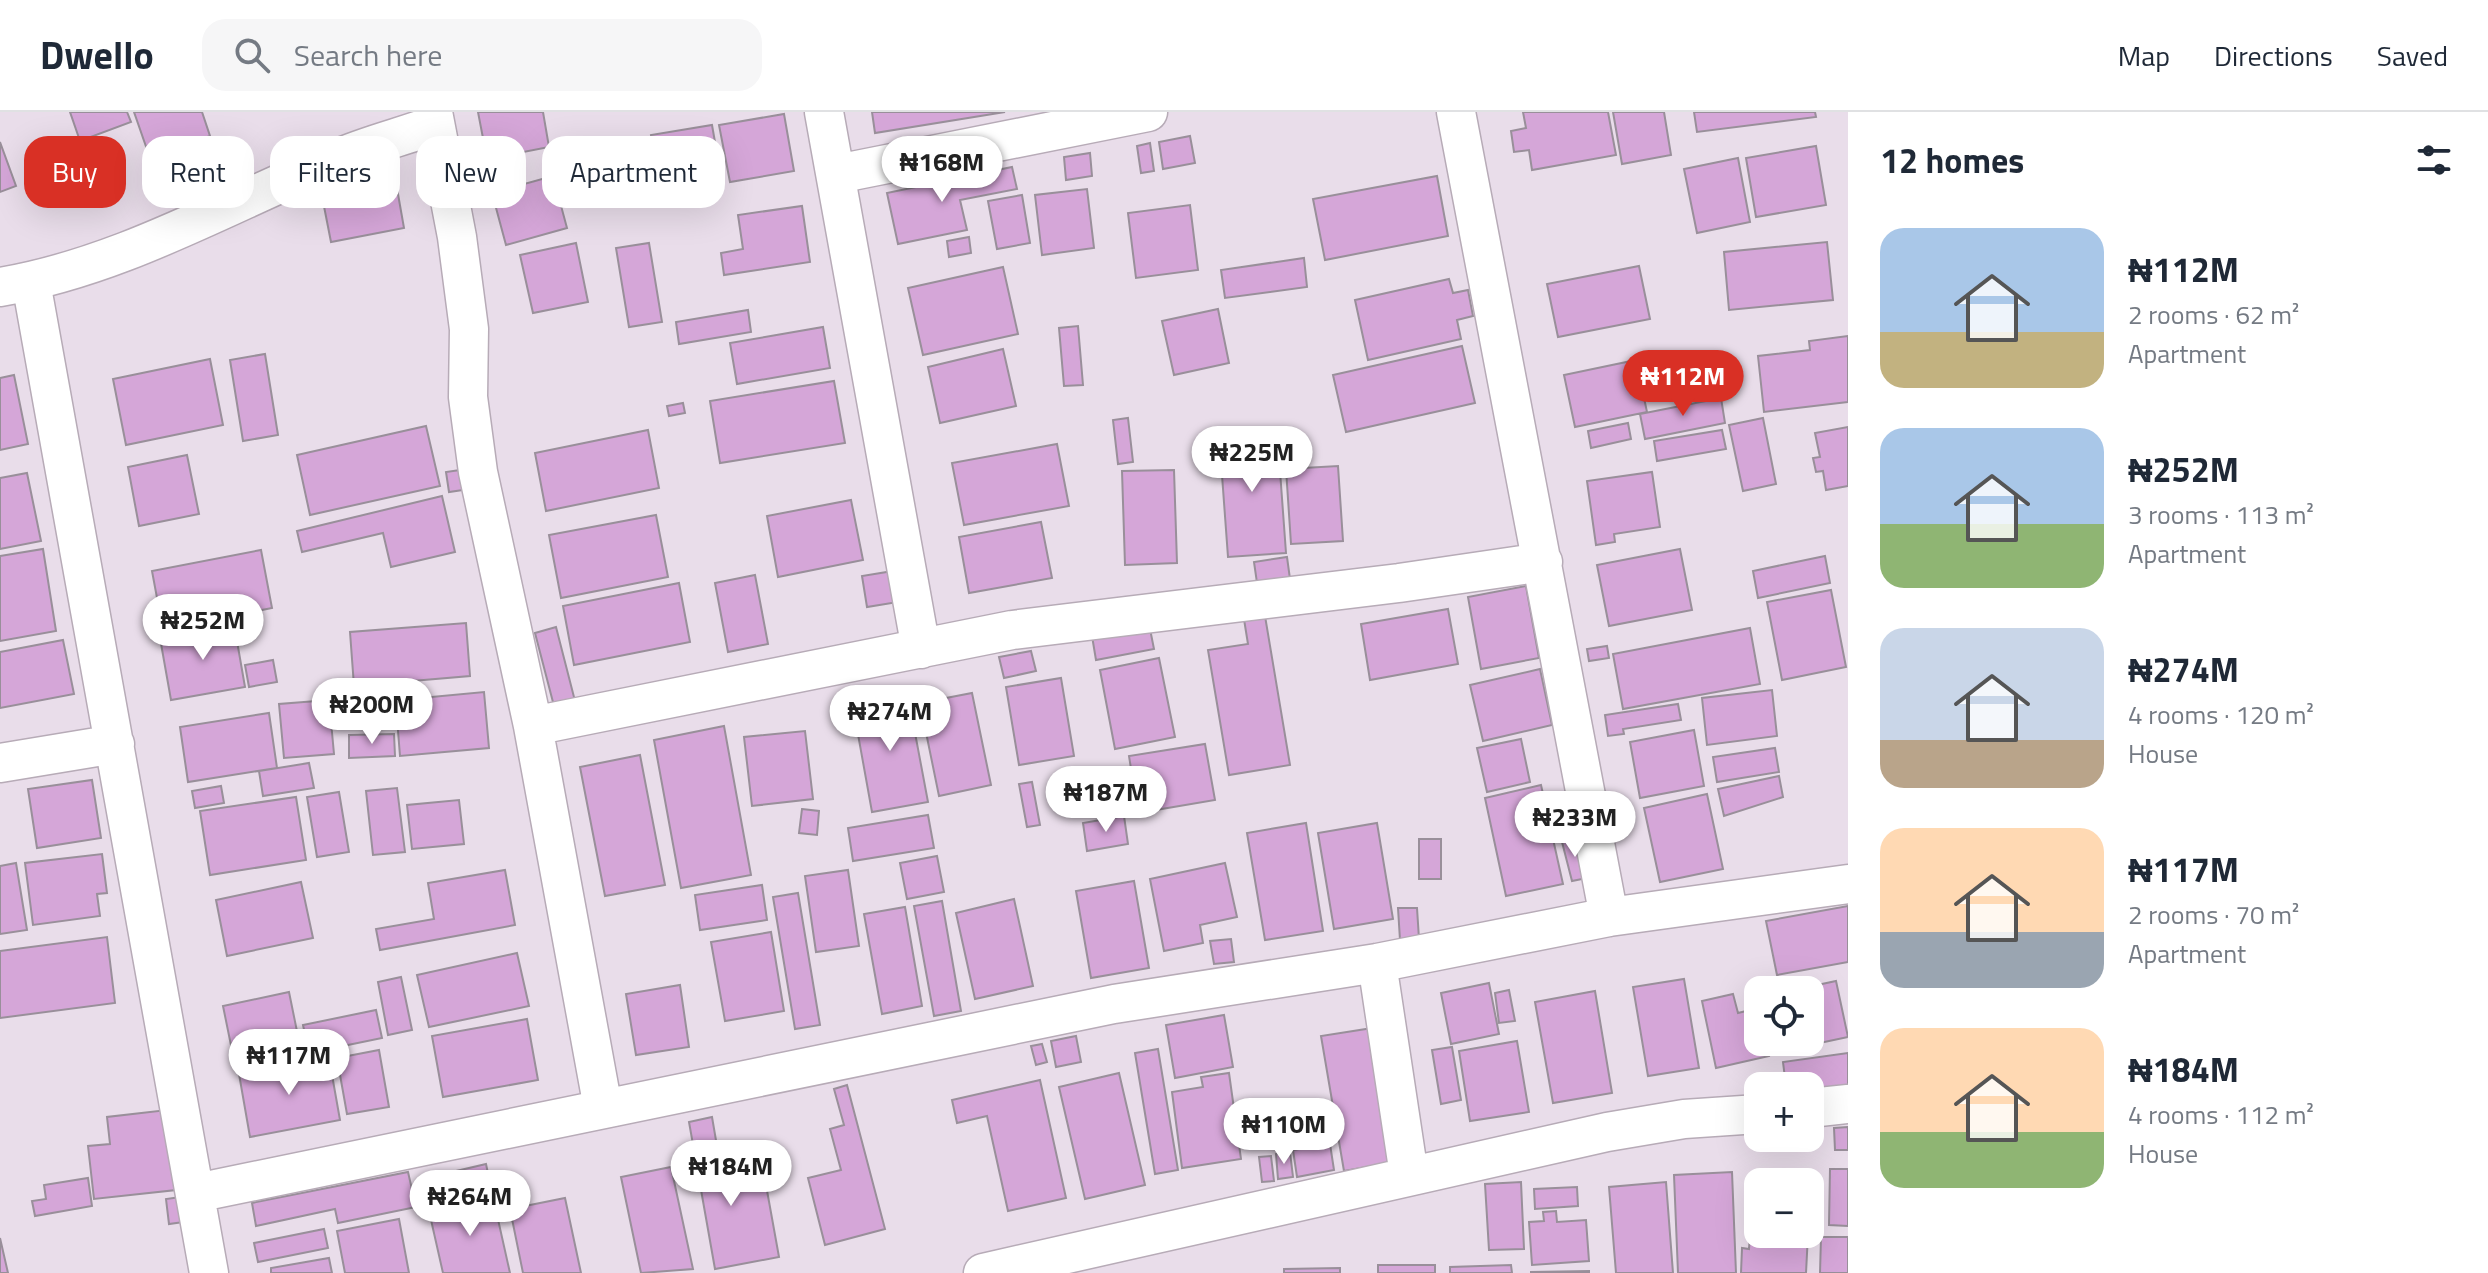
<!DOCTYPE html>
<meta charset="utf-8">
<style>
body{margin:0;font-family:"Titillium Web",sans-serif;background:#f6f6f7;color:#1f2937;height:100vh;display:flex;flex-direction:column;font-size:30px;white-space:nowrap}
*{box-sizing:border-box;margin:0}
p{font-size:26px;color:#747a83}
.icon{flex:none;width:44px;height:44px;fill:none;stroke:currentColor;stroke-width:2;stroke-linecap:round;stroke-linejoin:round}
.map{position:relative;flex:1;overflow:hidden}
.drawer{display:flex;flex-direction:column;background:#fff;width:640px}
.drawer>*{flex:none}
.top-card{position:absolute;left:24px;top:24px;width:760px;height:72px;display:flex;gap:16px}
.fabs{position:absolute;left:1744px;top:864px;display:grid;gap:16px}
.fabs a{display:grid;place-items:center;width:80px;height:80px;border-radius:16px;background:#fff;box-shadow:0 8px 32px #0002;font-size:40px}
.price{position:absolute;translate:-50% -68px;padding:0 18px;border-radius:28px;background:#fff;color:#222;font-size:26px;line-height:52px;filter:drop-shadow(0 2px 4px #0008)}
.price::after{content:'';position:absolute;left:50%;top:48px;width:24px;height:18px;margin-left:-12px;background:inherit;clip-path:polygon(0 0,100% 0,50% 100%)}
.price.current{background:#d93025;color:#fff}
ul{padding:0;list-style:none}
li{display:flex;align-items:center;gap:24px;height:200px;padding:0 32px}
li span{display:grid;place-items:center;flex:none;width:224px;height:160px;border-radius:24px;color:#555}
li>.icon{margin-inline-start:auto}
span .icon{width:96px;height:96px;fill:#fffc;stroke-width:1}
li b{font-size:34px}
h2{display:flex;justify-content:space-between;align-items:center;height:96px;padding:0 32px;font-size:34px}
.pill{padding:0 28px;border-radius:24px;background:#fff;box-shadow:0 8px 32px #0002;font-size:28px;line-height:72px}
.pill.current{background:#d93025;color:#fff}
header{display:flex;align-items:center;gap:48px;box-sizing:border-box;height:112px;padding:0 40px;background:#fff;border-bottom:2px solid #e0e1e3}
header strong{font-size:38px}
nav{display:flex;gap:44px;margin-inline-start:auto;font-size:28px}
.search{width:560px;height:72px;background:#f6f6f7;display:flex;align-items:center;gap:20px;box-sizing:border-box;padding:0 28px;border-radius:24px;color:#747a83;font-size:30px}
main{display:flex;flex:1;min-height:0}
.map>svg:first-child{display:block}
</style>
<header>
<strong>Dwello</strong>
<div class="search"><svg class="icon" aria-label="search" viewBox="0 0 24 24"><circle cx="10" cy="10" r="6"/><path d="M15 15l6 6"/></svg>Search here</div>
<nav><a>Map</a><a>Directions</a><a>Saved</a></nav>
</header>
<main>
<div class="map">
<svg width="1848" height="1161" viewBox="0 0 1848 1161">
<rect width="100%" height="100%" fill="#e9ddea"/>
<path fill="#d5a6d8" stroke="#998f9a" stroke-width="2" d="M 70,0 L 127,0 L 131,10 L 80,29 Z
M 134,0 L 202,0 L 210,24 L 150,46 Z
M 478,0 L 543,0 L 549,35 L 487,47 Z
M 872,0 L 1005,0 L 875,21 Z
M 1523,0 L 1608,0 L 1616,43 L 1532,58 L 1529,38 L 1514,40 L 1511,19 L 1526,16 Z
M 1613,0 L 1664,0 L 1671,43 L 1622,52 Z
M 1694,0 L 1815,0 L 1816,5 L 1697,20 Z
M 784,2 L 794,59 L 730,70 L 719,13 Z
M 712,13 L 722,70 L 660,80 L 651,23 Z
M 1190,24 L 1195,51 L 1163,57 L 1159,30 Z
M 0,30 L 16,74 L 0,80 Z
M 1150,31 L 1154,59 L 1141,61 L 1137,34 Z
M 1816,34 L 1826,93 L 1756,105 L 1746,46 Z
M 1090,41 L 1092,64 L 1066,68 L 1064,45 Z
M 1738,46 L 1750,110 L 1697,121 L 1684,57 Z
M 1012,55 L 1017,77 L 960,88 L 967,118 L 898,132 L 887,81 Z
M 553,64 L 567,116 L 506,133 L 492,81 Z
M 1437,64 L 1448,124 L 1325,148 L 1313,87 Z
M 395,65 L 404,116 L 331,130 L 321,79 Z
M 1087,77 L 1094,136 L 1042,143 L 1035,83 Z
M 1022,83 L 1030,131 L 997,137 L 988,89 Z
M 1190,93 L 1198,158 L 1136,166 L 1128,101 Z
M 802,94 L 810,150 L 724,163 L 721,141 L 743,137 L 738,103 Z
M 969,125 L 971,141 L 949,145 L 947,129 Z
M 1827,130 L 1833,188 L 1729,198 L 1724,140 Z
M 576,131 L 588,190 L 533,201 L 520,143 Z
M 649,131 L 662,210 L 629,215 L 616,136 Z
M 1304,146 L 1307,175 L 1225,186 L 1221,158 Z
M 1639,154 L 1650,207 L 1558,225 L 1547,172 Z
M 1003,155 L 1018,222 L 923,243 L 908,176 Z
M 1449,167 L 1453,181 L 1468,178 L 1473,204 L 1457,208 L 1461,227 L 1368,248 L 1355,188 Z
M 1218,197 L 1229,251 L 1174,263 L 1162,209 Z
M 748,198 L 751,220 L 679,232 L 676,210 Z
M 1078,214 L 1083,273 L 1064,274 L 1059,216 Z
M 823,215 L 830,256 L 737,272 L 730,231 Z
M 1848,224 L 1848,290 L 1764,300 L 1758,244 L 1810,238 L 1809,229 Z
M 1462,234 L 1475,291 L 1346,320 L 1333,263 Z
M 1003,237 L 1016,294 L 940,311 L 928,255 Z
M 265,242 L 278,323 L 243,329 L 230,248 Z
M 210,247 L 223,313 L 126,333 L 113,267 Z
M 1636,248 L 1647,300 L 1575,315 L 1564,263 Z
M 14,263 L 28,332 L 0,338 L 0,266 Z
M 834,269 L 845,331 L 720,351 L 710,289 Z
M 1721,286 L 1725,311 L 1645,327 L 1640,302 Z
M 683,291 L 685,301 L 669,304 L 667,294 Z
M 1128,306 L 1133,350 L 1118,352 L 1113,308 Z
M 1763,306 L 1776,372 L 1743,379 L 1729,313 Z
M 1628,311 L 1631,327 L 1591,336 L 1588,319 Z
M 426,314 L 440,374 L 310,403 L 297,343 Z
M 1848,315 L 1848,374 L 1826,378 L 1823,359 L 1816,360 L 1813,346 L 1820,345 L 1815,321 Z
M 648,318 L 659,376 L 546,399 L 535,341 Z
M 1277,318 L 1286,441 L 1228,445 L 1219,322 Z
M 1722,318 L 1726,337 L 1657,349 L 1654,329 Z
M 1057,332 L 1069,394 L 964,413 L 952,351 Z
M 187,343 L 199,402 L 139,414 L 128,355 Z
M 1338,354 L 1343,429 L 1291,432 L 1286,357 Z
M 467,357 L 470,377 L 449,380 L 446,360 Z
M 1174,358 L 1177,451 L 1125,453 L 1122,359 Z
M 1652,360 L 1660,415 L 1614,422 L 1615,430 L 1596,433 L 1587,369 Z
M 27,361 L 41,429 L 0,437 L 0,366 Z
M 442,384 L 455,440 L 391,455 L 383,421 L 302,440 L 297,419 Z
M 851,388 L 863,448 L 778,465 L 767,404 Z
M 656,403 L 668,465 L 561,486 L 549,423 Z
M 1041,410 L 1052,466 L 969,481 L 959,425 Z
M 43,437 L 56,519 L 0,529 L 0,444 Z
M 1680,437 L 1692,498 L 1609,514 L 1597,453 Z
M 261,438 L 272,496 L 163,518 L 152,459 Z
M 1825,444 L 1830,471 L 1758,486 L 1753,459 Z
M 1287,445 L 1290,467 L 1257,471 L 1254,450 Z
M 893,459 L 898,490 L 867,495 L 862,464 Z
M 755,463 L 768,532 L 728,540 L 715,471 Z
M 679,471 L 690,530 L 574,553 L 563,494 Z
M 1526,474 L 1539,546 L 1481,557 L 1468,485 Z
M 1831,478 L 1846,555 L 1782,568 L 1767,490 Z
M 1448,497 L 1458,552 L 1370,568 L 1361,512 Z
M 1264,498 L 1290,653 L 1229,663 L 1208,538 L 1248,532 L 1243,501 Z
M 466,511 L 470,564 L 354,574 L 350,520 Z
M 234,512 L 245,575 L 171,588 L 160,526 Z
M 1149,512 L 1154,537 L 1096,548 L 1092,524 Z
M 556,515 L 575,589 L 554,594 L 535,521 Z
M 1750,516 L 1760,572 L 1623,597 L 1613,542 Z
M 63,528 L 74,582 L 0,596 L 0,540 Z
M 1607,534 L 1609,546 L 1589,549 L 1587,537 Z
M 1031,539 L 1036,559 L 1004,566 L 999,545 Z
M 1159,546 L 1175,625 L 1115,637 L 1100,558 Z
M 273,548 L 277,570 L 249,575 L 245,553 Z
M 1540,557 L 1552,613 L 1483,629 L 1470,573 Z
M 1061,566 L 1074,644 L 1019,653 L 1006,575 Z
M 1772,578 L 1777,624 L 1707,633 L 1702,586 Z
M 484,580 L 489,636 L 400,644 L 397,606 L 348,611 L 347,593 Z
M 972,581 L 991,673 L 939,684 L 920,591 Z
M 890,583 L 891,592 L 909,589 L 928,690 L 872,700 L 852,589 Z
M 329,588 L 334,642 L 284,646 L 279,592 Z
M 1678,592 L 1681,608 L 1623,617 L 1624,622 L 1608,624 L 1605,603 Z
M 269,601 L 277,656 L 188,670 L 180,615 Z
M 724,614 L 751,763 L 681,776 L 654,628 Z
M 1694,618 L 1704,674 L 1640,686 L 1630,630 Z
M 805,619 L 813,687 L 752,694 L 744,625 Z
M 394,622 L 395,644 L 349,646 L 349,623 Z
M 1521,627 L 1530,670 L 1487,680 L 1477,636 Z
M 1205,632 L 1215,688 L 1138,701 L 1129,644 Z
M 1775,636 L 1779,660 L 1717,670 L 1713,645 Z
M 640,643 L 665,773 L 605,784 L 580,655 Z
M 309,651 L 314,676 L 263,684 L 259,659 Z
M 1779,664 L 1783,685 L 1724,704 L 1718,677 Z
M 92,668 L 101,726 L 37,736 L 28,677 Z
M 1032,670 L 1040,713 L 1027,715 L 1019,672 Z
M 1541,673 L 1563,772 L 1506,784 L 1485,686 Z
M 221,674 L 224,691 L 195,696 L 192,679 Z
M 397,676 L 405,740 L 373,743 L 366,679 Z
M 339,680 L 349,740 L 317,745 L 307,685 Z
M 1707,682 L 1723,757 L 1660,770 L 1644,696 Z
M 296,685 L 306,748 L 210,763 L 200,699 Z
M 459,688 L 464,732 L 412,737 L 407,693 Z
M 802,697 L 819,699 L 817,723 L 799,721 Z
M 928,703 L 934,736 L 853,749 L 848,716 Z
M 1124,704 L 1128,732 L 1087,739 L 1083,711 Z
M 1306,711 L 1323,819 L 1265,828 L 1247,721 Z
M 1377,711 L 1393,807 L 1334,817 L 1318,721 Z
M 1578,726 L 1587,766 L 1572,769 L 1562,730 Z
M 1419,727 L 1441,727 L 1441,767 L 1419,767 Z
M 102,742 L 107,781 L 97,782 L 100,804 L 33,813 L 25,751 Z
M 937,744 L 944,780 L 907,787 L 900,751 Z
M 16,751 L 27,818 L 0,822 L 0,754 Z
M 1225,751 L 1237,805 L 1200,813 L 1203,831 L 1164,839 L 1150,767 Z
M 505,758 L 515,813 L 380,838 L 376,817 L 434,807 L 428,771 Z
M 848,758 L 859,834 L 816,840 L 805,764 Z
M 1134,769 L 1149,856 L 1091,866 L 1076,779 Z
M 301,770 L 313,826 L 227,844 L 216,788 Z
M 762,773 L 767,808 L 700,818 L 695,783 Z
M 798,781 L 820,913 L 795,917 L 773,785 Z
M 1014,787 L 1033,874 L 975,887 L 956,801 Z
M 942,789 L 961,899 L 934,904 L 914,794 Z
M 1848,794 L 1848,850 L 1777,863 L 1766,809 Z
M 905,795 L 922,894 L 882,902 L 864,802 Z
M 1398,796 L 1417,796 L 1419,827 L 1400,828 Z
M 771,820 L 784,899 L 725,909 L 711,830 Z
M 107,825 L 115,891 L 0,906 L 0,839 Z
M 1231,827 L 1234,850 L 1214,852 L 1210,829 Z
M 517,841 L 529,894 L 429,915 L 417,863 Z
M 401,865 L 412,918 L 388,923 L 378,870 Z
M 1684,867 L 1699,956 L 1648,964 L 1633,875 Z
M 1836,869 L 1848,925 L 1796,936 L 1795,930 L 1810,930 L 1810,878 L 1794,878 Z
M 1489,871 L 1499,922 L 1451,932 L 1441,881 Z
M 680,873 L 689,935 L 636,943 L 626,882 Z
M 1509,878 L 1515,909 L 1499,911 L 1495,881 Z
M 1595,879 L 1612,981 L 1553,991 L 1535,890 Z
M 289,880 L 301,939 L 235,953 L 223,894 Z
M 1733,882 L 1738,901 L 1758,896 L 1758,930 L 1766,930 L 1769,944 L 1716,956 L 1702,889 Z
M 376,898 L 382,926 L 309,941 L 303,913 Z
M 1224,903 L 1233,955 L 1175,966 L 1166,913 Z
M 527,907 L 538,968 L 443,985 L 432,924 Z
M 1379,915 L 1401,1049 L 1344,1059 L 1321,924 Z
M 1076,924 L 1081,950 L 1056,955 L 1051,929 Z
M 1517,929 L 1529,1000 L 1470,1009 L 1459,939 Z
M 1042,932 L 1047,950 L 1036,953 L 1031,934 Z
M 1452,935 L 1461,988 L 1441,992 L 1432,938 Z
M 1158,937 L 1178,1058 L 1155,1062 L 1135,941 Z
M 379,938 L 389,995 L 347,1002 L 337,946 Z
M 1848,941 L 1848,973 L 1810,978 L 1810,974 L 1786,974 L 1783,950 Z
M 329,946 L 340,1008 L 250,1025 L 239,962 Z
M 1119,961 L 1145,1073 L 1085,1087 L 1059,975 Z
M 1229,961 L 1241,1047 L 1182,1056 L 1172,980 L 1203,975 L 1201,965 Z
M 1040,968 L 1066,1086 L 1008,1099 L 987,1004 L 957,1011 L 952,988 Z
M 847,973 L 885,1117 L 825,1133 L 808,1066 L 841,1058 L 830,1017 L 844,1013 L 834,977 Z
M 167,998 L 176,1078 L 94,1087 L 88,1034 L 110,1032 L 107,1005 Z
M 712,1005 L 725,1081 L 766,1073 L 779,1145 L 715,1157 L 689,1010 Z
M 1848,1015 L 1848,1038 L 1835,1038 L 1834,1016 Z
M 1330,1032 L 1334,1058 L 1297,1065 L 1293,1038 Z
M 1290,1040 L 1293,1065 L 1278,1067 L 1276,1042 Z
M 1271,1044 L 1274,1069 L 1262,1070 L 1259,1045 Z
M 774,1047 L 779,1064 L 768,1068 L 762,1051 Z
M 486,1052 L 491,1076 L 446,1087 L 439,1063 Z
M 671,1055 L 693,1157 L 641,1161 L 621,1065 Z
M 1830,1057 L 1848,1057 L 1848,1114 L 1829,1113 Z
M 408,1060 L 416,1095 L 338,1111 L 335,1097 L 256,1114 L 252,1091 Z
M 1732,1060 L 1736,1161 L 1678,1161 L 1674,1063 Z
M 88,1066 L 92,1094 L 35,1104 L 32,1089 L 46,1087 L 44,1073 Z
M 1521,1070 L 1524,1137 L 1489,1138 L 1485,1072 Z
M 1666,1070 L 1673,1161 L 1616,1161 L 1609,1075 Z
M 1577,1075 L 1578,1094 L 1535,1097 L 1534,1077 Z
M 1753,1078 L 1758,1078 L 1758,1122 L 1808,1122 L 1806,1161 L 1741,1161 L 1742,1136 L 1749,1137 Z
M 188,1084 L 191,1109 L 169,1112 L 166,1087 Z
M 493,1085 L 510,1161 L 443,1161 L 429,1099 Z
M 565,1086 L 581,1161 L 523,1161 L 510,1097 Z
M 1556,1099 L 1557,1110 L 1586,1108 L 1589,1149 L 1532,1153 L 1529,1110 L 1544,1109 L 1543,1100 Z
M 399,1107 L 409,1161 L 345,1161 L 337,1119 Z
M 324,1117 L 328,1136 L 258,1150 L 254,1131 Z
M 1821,1125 L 1848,1125 L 1848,1161 L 1820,1161 Z
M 0,1126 L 8,1161 L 0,1161 Z
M 329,1146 L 332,1161 L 271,1161 L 271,1156 Z
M 1378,1153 L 1435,1153 L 1435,1161 L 1378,1161 Z
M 1511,1153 L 1512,1161 L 1450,1161 L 1450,1155 Z
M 1340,1156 L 1340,1161 L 1284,1161 L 1284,1157 Z
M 1589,1159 L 1589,1161 L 1531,1161 L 1531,1160 Z"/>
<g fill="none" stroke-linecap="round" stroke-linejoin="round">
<g stroke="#b7abb7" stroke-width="41">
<path id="street" d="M 433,0 L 457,125 L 469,217 L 468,285 L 478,360 L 533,614 L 603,996
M 824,0 L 921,537
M 1456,0 L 1609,805
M 837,62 L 1148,0
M 31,170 L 209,1161
M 0,175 C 120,155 225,93 336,47 C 367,33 402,25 434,13
M 533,614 L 1012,518 L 1399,471 L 1543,450
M 0,651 L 115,632
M 1377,851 L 1409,1063
M 1810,996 L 1848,992
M 196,1081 L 1114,892 L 1377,851 L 1609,805 L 1848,772
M 983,1161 L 1607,1020 L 1684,1007 L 1758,1002"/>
</g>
<use href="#street" stroke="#fff" stroke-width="38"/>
</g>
</svg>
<div class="fabs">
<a><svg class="icon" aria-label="locate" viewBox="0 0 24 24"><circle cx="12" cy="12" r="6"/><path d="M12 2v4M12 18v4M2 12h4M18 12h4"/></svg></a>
<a>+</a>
<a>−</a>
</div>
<b class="price" style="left:942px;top:92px">₦168M</b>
<b class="price current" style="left:1683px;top:306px">₦112M</b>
<b class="price" style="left:1252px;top:382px">₦225M</b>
<b class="price" style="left:203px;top:550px">₦252M</b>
<b class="price" style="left:372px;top:634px">₦200M</b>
<b class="price" style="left:890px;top:641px">₦274M</b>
<b class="price" style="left:1106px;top:722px">₦187M</b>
<b class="price" style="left:1575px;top:747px">₦233M</b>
<b class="price" style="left:289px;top:985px">₦117M</b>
<b class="price" style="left:1284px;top:1054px">₦110M</b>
<b class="price" style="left:731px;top:1096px">₦184M</b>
<b class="price" style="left:470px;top:1126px">₦264M</b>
<div class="top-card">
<a class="pill current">Buy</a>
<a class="pill">Rent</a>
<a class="pill">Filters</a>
<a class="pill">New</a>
<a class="pill">Apartment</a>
</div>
</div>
<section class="drawer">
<h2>12 homes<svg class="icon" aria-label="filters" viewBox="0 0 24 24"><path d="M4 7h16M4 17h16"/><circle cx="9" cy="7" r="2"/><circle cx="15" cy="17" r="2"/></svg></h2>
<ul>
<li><span style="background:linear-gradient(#a9c7e8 65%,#c2b280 0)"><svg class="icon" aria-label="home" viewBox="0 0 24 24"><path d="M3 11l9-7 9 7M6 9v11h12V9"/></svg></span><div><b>₦112M</b><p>2 rooms · 62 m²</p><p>Apartment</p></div></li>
<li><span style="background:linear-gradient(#a9c7e8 60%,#8fb573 0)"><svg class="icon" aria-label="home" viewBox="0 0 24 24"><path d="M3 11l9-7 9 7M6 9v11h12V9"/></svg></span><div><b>₦252M</b><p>3 rooms · 113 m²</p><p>Apartment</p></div></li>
<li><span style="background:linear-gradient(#c9d6e8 70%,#b9a48a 0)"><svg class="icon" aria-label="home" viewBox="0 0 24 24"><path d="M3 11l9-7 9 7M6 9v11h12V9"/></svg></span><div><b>₦274M</b><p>4 rooms · 120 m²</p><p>House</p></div></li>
<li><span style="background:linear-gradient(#ffd9b3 65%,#9aa5b1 0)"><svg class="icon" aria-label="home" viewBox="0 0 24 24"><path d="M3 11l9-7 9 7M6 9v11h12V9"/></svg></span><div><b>₦117M</b><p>2 rooms · 70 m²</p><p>Apartment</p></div></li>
<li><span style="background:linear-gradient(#ffd9b3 65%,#8fb573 0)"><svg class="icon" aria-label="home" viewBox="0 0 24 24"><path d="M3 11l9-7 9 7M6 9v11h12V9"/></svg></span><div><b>₦184M</b><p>4 rooms · 112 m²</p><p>House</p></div></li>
</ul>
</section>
</main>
